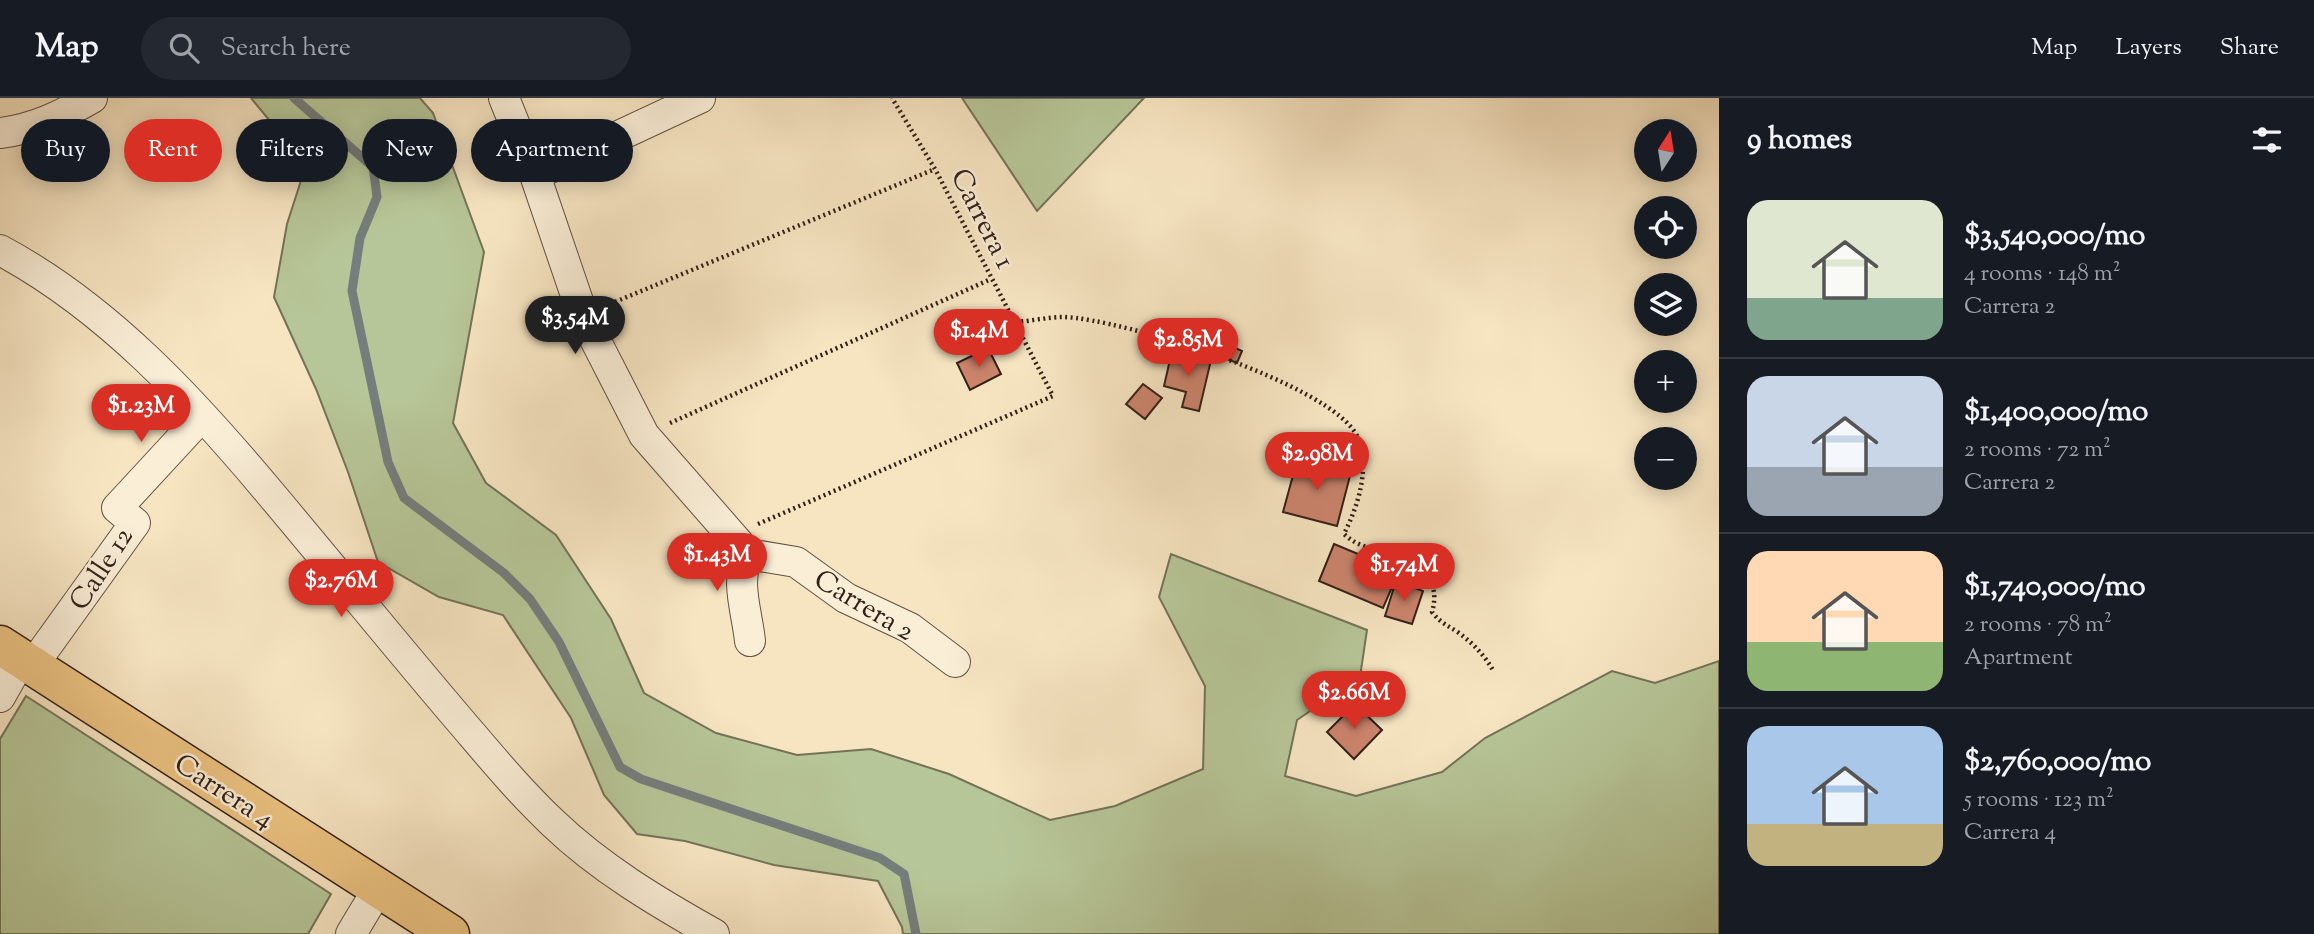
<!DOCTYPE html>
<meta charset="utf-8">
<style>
body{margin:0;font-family:"Sorts Mill Goudy",serif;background:#242831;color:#f1f3f6;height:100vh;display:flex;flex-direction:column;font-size:26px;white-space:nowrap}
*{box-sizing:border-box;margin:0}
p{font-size:23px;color:#9ea1a6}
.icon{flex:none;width:38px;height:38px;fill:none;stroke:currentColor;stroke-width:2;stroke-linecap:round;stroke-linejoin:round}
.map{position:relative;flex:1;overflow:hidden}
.details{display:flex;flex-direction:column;background:#171b24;width:595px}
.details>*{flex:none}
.hud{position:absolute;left:21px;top:21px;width:665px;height:63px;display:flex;gap:14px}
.needle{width:46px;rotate:12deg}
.tools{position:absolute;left:1634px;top:21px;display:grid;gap:14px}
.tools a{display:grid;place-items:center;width:63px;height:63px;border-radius:50%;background:#171b24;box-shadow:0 4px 18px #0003;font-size:35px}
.price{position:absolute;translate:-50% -60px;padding:0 16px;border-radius:24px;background:#d93025;color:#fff;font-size:23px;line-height:46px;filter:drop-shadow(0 2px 4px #0008)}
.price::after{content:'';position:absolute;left:50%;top:42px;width:21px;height:16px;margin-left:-10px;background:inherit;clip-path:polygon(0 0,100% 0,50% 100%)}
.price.selected{background:#222;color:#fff}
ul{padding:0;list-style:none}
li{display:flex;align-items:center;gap:21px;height:175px;padding:0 28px}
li+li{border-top:2px solid #363941}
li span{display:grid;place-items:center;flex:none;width:196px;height:140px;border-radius:21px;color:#555}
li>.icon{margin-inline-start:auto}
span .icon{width:84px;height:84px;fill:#fffc;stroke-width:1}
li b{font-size:30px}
h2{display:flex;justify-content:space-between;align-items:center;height:84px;padding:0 28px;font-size:30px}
.tag{padding:0 24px;border-radius:32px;background:#171b24;box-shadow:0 4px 18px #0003;font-size:24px;line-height:63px}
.tag.selected{background:#d93025;color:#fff}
header{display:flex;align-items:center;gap:42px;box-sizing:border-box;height:98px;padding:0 35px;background:#171b24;border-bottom:2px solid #363941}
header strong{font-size:33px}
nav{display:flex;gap:38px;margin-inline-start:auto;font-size:24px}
.search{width:490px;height:63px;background:#242831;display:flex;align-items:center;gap:18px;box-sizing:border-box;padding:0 24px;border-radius:38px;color:#9ea1a6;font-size:26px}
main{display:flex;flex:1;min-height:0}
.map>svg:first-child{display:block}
</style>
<header>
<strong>Map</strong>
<div class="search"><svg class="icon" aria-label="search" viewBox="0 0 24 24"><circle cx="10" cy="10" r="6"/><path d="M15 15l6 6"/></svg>Search here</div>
<nav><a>Map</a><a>Layers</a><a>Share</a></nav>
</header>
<main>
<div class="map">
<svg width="1719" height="836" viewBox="0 0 1719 836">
<rect width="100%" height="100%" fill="#f7e5c2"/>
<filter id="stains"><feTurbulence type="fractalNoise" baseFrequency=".00286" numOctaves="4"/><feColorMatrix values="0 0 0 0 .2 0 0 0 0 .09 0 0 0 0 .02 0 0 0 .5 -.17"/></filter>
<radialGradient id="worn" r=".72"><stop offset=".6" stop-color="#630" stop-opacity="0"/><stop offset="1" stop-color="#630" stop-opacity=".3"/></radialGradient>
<path fill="#b7c698" stroke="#747358" stroke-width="2" d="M 251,0 L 420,0 L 433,15 L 484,154 L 453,325 L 486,385 L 556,437 L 611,521 L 644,595 L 716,635 L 797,657 L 871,651 L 949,676 L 1050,722 L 1115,708 L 1203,671 L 1205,588 L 1159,499 L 1171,456 L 1367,532 L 1360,579 L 1297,622 L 1285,678 L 1356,698 L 1442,674 L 1485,640 L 1612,573 L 1655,585 L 1719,563 L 1719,836 L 903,836 L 902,829 L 878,783 L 774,767 L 685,743 L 637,736 L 604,697 L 571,620 L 503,517 L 439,499 L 378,464 L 348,374 L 316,291 L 274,199 L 287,126 L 306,67 Z
M 962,0 L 1144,0 L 1037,113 Z
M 26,598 L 331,796 L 308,836 L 0,836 L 0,641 Z"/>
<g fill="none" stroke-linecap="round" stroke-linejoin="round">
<path stroke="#757e7c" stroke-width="9" d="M 294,0 L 373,69 L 377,99 L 360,140 L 352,193 L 388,364 L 404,400 L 504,475 L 530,501 L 559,544 L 620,669 L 641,681 L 880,760 L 904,776 L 916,836"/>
</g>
<path fill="#cc846d" stroke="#322018" stroke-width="2" d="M 1215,241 L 1242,253 L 1237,265 L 1209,254 Z
M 988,250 L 1001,276 L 970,292 L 957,265 Z
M 1172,253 L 1211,262 L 1199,313 L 1182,309 L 1186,294 L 1164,288 Z
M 1143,286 L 1162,300 L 1145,321 L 1126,306 Z
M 1298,359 L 1351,374 L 1337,428 L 1283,414 Z
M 1334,446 L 1399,473 L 1383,510 L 1319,483 Z
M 1396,483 L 1423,493 L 1412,526 L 1385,518 Z
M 1355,606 L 1382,632 L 1354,661 L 1327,634 Z"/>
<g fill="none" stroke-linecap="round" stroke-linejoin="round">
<g stroke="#635142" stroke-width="32">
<path id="minor" d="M 504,0 L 535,77 L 583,218 L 644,337 L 748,456 L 796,464 L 846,500 L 910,530 L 955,564
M 0,35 C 35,31 62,17 92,0
M 535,77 L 700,0
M 0,152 C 108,210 193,303 270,395 C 333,470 394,545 457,619 C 488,655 518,692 553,725 C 600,770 657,804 714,836
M 748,456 C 735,485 747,513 750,543
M 33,567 L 135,425 L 117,410 L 202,318
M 0,599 L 22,560
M 351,836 L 378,791"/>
</g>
<g stroke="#322018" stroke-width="41">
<path id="primary" d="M 0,547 L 450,836"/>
</g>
<path stroke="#322018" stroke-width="4.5" stroke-dasharray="2 3.5" stroke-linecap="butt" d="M 610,206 L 935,71
M 1016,224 C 1031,223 1048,219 1064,219 C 1122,221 1332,286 1357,338 C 1371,369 1358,408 1344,436 C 1367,459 1405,447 1427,477 C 1435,489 1436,500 1432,514 C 1440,525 1449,528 1459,535 C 1474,546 1485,558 1494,574
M 670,325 L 991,181
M 758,426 L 1053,298 L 935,71 L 892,0"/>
<use href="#minor" stroke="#faeed7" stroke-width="30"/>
<use href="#primary" stroke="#ecc281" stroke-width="38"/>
</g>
<g text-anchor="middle" stroke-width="5" stroke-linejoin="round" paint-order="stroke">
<g font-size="28" fill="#322018" stroke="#faeed7">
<text transform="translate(984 120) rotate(63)" y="10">Carrera 1</text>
<text transform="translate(100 470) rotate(-57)" y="10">Calle 12</text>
<text transform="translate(865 506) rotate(31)" y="10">Carrera 2</text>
<text transform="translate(225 692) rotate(33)" y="10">Carrera 4</text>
</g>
</g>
<rect width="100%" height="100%" filter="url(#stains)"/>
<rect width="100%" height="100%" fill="url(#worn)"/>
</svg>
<div class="tools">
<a><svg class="needle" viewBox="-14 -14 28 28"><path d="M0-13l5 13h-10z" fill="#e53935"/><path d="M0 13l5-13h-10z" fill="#9ea1a6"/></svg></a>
<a><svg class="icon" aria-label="locate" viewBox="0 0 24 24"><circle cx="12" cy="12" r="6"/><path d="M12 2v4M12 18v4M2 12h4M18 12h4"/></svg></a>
<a><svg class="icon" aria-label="layers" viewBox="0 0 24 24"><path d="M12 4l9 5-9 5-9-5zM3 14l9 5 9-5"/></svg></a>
<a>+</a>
<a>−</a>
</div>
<b class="price selected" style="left:575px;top:258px">$3.54M</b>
<b class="price" style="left:979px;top:271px">$1.4M</b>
<b class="price" style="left:1188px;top:280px">$2.85M</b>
<b class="price" style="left:141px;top:346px">$1.23M</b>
<b class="price" style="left:1317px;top:394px">$2.98M</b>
<b class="price" style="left:717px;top:495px">$1.43M</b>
<b class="price" style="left:1404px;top:505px">$1.74M</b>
<b class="price" style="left:341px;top:521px">$2.76M</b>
<b class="price" style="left:1354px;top:633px">$2.66M</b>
<div class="hud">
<a class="tag">Buy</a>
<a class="tag selected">Rent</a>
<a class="tag">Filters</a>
<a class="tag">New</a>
<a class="tag">Apartment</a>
</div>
</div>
<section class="details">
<h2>9 homes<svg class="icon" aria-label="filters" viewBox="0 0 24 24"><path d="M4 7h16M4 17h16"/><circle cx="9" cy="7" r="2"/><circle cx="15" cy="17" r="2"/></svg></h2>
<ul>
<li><span style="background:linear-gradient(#dfe7d0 70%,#7fa58c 0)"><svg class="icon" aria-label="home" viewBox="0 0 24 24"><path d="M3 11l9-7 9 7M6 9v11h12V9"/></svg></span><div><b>$3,540,000/mo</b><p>4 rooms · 148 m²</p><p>Carrera 2</p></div></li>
<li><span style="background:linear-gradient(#c9d6e8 65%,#9aa5b1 0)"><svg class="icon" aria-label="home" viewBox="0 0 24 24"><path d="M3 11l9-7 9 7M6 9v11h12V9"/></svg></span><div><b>$1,400,000/mo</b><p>2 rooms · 72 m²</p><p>Carrera 2</p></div></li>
<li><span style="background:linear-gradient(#ffd9b3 65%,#8fb573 0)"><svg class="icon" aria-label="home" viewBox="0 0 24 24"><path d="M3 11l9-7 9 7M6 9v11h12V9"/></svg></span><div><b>$1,740,000/mo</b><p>2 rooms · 78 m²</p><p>Apartment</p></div></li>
<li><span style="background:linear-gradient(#a9c7e8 70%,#c2b280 0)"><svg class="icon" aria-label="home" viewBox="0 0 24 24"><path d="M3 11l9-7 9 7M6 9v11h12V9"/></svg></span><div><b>$2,760,000/mo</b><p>5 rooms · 123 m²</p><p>Carrera 4</p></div></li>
</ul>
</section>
</main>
